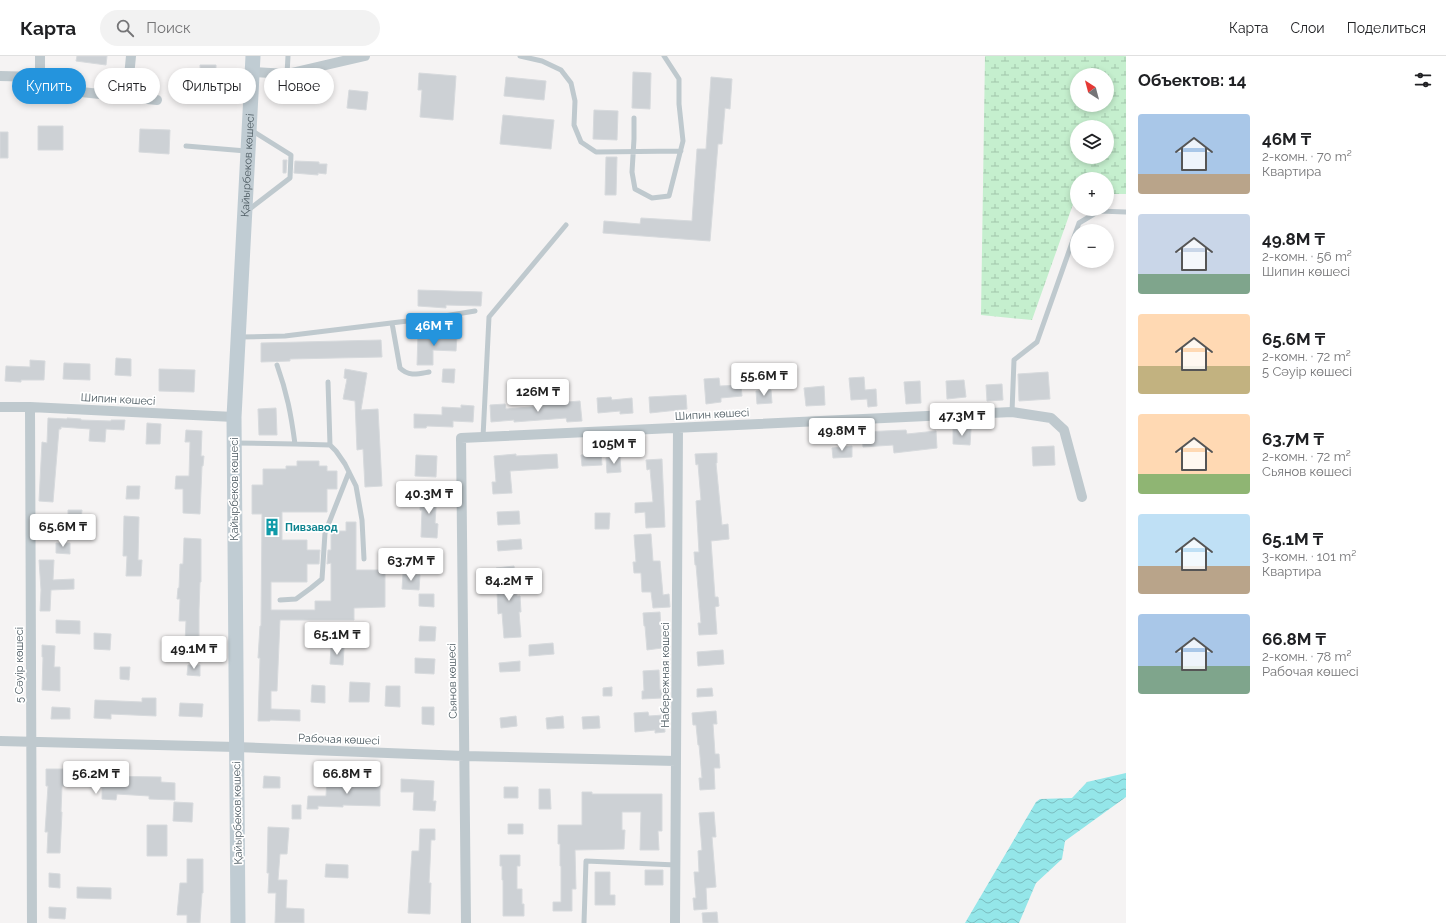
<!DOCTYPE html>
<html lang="ru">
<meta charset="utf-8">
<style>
body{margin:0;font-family:Raleway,sans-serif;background:#f2f2f2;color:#202124;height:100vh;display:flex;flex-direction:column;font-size:15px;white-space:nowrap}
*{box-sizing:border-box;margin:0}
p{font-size:13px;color:#757577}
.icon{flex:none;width:22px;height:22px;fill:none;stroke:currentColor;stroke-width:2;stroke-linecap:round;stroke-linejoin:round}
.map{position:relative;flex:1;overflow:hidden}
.side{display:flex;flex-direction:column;background:#fff;width:320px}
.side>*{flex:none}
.hud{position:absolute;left:12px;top:12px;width:380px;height:36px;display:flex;gap:8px}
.needle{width:26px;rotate:324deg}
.fabs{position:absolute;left:1070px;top:12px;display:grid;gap:8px}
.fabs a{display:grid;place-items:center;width:44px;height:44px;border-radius:50%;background:#fff;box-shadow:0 2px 6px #0003;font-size:20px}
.price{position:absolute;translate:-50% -34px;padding:0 9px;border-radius:4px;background:#fff;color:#222;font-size:13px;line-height:26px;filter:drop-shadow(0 1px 2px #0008)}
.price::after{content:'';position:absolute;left:50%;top:24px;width:12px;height:9px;margin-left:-6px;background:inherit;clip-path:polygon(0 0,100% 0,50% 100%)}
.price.active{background:#2494dd;color:#fff}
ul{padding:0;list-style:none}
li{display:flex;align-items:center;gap:12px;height:100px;padding:0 12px}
li span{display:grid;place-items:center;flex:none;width:112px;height:80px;border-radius:4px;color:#555}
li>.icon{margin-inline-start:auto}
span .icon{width:48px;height:48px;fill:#fffc;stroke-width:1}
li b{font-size:17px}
h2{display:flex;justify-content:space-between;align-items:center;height:48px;padding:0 12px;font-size:17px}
.chip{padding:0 14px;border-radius:18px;background:#fff;box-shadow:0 2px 6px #0003;font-size:14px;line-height:36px}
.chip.active{background:#2494dd;color:#fff}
header{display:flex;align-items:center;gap:24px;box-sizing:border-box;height:56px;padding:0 20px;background:#fff;border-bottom:1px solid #e0e0e0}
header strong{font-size:19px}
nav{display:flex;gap:22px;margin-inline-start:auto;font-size:14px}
.search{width:280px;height:36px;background:#f2f2f2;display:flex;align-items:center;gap:10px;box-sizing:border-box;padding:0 14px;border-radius:22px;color:#757577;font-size:15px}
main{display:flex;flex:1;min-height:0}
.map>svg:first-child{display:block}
</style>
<header>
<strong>Карта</strong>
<div class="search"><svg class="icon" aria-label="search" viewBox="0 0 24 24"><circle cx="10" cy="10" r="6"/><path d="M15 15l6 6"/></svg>Поиск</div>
<nav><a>Карта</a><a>Слои</a><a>Поделиться</a></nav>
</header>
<main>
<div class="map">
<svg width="1126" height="867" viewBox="0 0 1126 867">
<defs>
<pattern id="wetland-marsh" width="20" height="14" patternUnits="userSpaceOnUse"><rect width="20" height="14" fill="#c5efce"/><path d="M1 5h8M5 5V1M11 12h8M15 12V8" fill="none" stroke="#a2c5ab"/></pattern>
<pattern id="water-waves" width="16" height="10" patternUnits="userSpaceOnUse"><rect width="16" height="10" fill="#94e6e9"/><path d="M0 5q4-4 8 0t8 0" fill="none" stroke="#7bbdc0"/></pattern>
</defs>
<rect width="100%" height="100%" fill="#f5f3f3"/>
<path fill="url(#wetland-marsh)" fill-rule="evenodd" d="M 985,0 L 1126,0 L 1126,138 L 1107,138 L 1107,123 L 1077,123 L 1077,137 L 1032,264 L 981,259 ZM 1077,19 L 1107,19 L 1107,49 L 1077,49 ZM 1077,71 L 1107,71 L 1107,101 L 1077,101 Z"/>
<path fill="url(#water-waves)" d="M 1126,717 L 1126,741 L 1065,785 L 1062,803 L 1036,827 L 1019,867 L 965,867 L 1036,746 L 1040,743 L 1072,742 L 1087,726 Z"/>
<path fill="#cdd1d5" stroke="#d7dadd" d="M 77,0 L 107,0 L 106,9 L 76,5 Z
M 200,9 L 216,9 L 216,35 L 201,35 Z
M 633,16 L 651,17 L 650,53 L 632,52 Z
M 419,17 L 456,20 L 453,64 L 420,61 L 422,34 L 418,34 Z
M 506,21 L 546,25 L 544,44 L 504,40 Z
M 711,21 L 732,23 L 730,53 L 725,52 L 722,88 L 718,88 L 710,185 L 603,177 L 604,165 L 640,168 L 641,162 L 692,165 L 697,93 L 706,93 Z
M 349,34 L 368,36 L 366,54 L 347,52 Z
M 594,54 L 618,55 L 617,84 L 593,83 Z
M 503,59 L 554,64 L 551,93 L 500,88 Z
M 38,70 L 63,70 L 63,94 L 38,94 Z
M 140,73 L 170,74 L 169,98 L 139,96 Z
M 0,76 L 8,76 L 8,102 L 0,102 Z
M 606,101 L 617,101 L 616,139 L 605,139 Z
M 283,104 L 287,104 L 286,117 L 283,117 Z
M 295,105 L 319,106 L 319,108 L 327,108 L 326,118 L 318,117 L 318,119 L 294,117 Z
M 418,234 L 482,236 L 481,250 L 446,249 L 446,252 L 418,250 Z
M 418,279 L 457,280 L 456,295 L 433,294 L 433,309 L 417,309 Z
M 381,284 L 382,301 L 290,303 L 290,305 L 261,306 L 261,287 Z
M 116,302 L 131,303 L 131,320 L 115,319 Z
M 30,304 L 45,305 L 44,324 L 21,324 L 21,326 L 5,325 L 6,310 L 30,311 Z
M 64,307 L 90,308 L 90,324 L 63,323 Z
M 159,313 L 195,314 L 194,336 L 159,335 Z
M 345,313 L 367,317 L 361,354 L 378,353 L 382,430 L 365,431 L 363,393 L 357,394 L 355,345 L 343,343 L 347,323 L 344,322 Z
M 443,313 L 455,313 L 454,327 L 442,326 Z
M 1048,316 L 1050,343 L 1019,345 L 1018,318 Z
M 864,321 L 865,334 L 876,333 L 877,350 L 868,351 L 867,343 L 851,344 L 849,322 Z
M 719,322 L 720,330 L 741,329 L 742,340 L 721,342 L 721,346 L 706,348 L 704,323 Z
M 964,324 L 966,341 L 947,343 L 946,325 Z
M 920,325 L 921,347 L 906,348 L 904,326 Z
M 1002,328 L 1003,344 L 987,345 L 986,329 Z
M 824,330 L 825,349 L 806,350 L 804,332 Z
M 771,334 L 772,347 L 757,348 L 756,335 Z
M 686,339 L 687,353 L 650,357 L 649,341 Z
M 611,341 L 612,344 L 632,342 L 633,357 L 620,358 L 620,355 L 598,357 L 597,342 Z
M 580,345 L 582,365 L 567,366 L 566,362 L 514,366 L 514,364 L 491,366 L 490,349 L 505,348 L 506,353 L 543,350 L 543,348 Z
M 461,349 L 474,350 L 473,366 L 453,365 L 453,371 L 427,370 L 426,372 L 414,372 L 414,358 L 442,359 L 442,351 L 461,352 Z
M 276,352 L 277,379 L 259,379 L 258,353 Z
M 48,362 L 67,363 L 67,362 L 81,363 L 81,364 L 111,365 L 111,364 L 125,364 L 124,374 L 106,373 L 105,386 L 89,385 L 90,373 L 61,371 L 61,373 L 59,373 L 53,446 L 39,445 L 42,386 L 47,387 Z
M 147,367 L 161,368 L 160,388 L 146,388 Z
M 953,373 L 971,373 L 970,389 L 953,388 Z
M 186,374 L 202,375 L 201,400 L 204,400 L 203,410 L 202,410 L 200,458 L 183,457 L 183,433 L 175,433 L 176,420 L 189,420 L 190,386 L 185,386 Z
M 906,374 L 907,378 L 936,375 L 937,392 L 894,397 L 893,389 L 863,391 L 862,376 Z
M 852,390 L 852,401 L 833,402 L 832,392 Z
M 1054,390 L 1055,409 L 1033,410 L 1032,391 Z
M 601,397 L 602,409 L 582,410 L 581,399 Z
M 717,397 L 717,407 L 716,407 L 722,469 L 728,468 L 729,483 L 711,485 L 715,541 L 718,541 L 719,550 L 715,551 L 717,578 L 699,579 L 698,567 L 701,567 L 696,509 L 695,509 L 694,496 L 699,496 L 696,445 L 701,444 L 698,408 L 696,409 L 695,398 Z
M 516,398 L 516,400 L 557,398 L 558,412 L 510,415 L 512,437 L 493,438 L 492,426 L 496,426 L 494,400 Z
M 416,399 L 437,400 L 436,421 L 415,420 Z
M 620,401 L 621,416 L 607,417 L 606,402 Z
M 662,403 L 665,471 L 646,472 L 645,456 L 635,457 L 635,447 L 653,446 L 650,413 L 647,414 L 646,404 Z
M 297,405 L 319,405 L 319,410 L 327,410 L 327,415 L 337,415 L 337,433 L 327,433 L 327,456 L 282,456 L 282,484 L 307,484 L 307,494 L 320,494 L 319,508 L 307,508 L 307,526 L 271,526 L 271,554 L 315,554 L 315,545 L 331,545 L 331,507 L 327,508 L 328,494 L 331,494 L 331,475 L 346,475 L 346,466 L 356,466 L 356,514 L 385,514 L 385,551 L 354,552 L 354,564 L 280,564 L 277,635 L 271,635 L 271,653 L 300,654 L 300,665 L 270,664 L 270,665 L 258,665 L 260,602 L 258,602 L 260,570 L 261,570 L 262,458 L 252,458 L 252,429 L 263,429 L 263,413 L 286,413 L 286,410 L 297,410 Z
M 127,430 L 140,430 L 139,443 L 126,443 Z
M 421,436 L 437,437 L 435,467 L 438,468 L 437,482 L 421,481 L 422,454 L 420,454 Z
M 68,454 L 82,454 L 81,464 L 68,464 Z
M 519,455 L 520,468 L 498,469 L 497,456 Z
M 595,457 L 610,457 L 609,473 L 595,473 Z
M 124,460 L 139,461 L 138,504 L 142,504 L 141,520 L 126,520 L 127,500 L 123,500 Z
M 40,467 L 59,468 L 59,483 L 40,483 Z
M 651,478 L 653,505 L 660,505 L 663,539 L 669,538 L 670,551 L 653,552 L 651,536 L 642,536 L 641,517 L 634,517 L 633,506 L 636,506 L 634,479 Z
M 184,482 L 201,483 L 201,526 L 200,526 L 199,554 L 199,589 L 185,588 L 186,565 L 179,565 L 180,543 L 177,543 L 178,532 L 179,532 L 180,508 L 183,508 Z
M 521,483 L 522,493 L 498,495 L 497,485 Z
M 56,487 L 70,487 L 70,498 L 56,497 Z
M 424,501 L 436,501 L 436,515 L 423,515 Z
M 39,504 L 54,504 L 53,524 L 74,523 L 74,533 L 51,534 L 50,555 L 40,555 L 41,534 Z
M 514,510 L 517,540 L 520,540 L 521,556 L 519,556 L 521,581 L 504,582 L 502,557 L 498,558 L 496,512 Z
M 403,518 L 420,519 L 419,534 L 402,533 Z
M 419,538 L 434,538 L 434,551 L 419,550 Z
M 660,556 L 662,592 L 647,594 L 645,570 L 644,570 L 643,557 Z
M 56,564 L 80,565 L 80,578 L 56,577 Z
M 420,570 L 436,571 L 435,585 L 419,585 Z
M 94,577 L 111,578 L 110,594 L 94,593 Z
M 553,587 L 554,598 L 529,600 L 529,589 Z
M 42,589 L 55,590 L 54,611 L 60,611 L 60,635 L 42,634 L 43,601 L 42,601 Z
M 331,591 L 344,592 L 343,609 L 330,608 Z
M 723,594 L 724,608 L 698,610 L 697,596 Z
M 415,602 L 435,603 L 434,618 L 415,617 Z
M 520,605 L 520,615 L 500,616 L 499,607 Z
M 188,609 L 200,609 L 200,620 L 187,619 Z
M 120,611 L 130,611 L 129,624 L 120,623 Z
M 659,614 L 660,634 L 662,633 L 662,642 L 642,643 L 642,635 L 644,635 L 643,615 Z
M 350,626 L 370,627 L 369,646 L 349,646 Z
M 312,629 L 325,630 L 325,647 L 311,646 Z
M 386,630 L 400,630 L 400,651 L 385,650 Z
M 612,631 L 612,640 L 603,640 L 603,632 Z
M 712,632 L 713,640 L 697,641 L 697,633 Z
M 142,642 L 156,642 L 156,660 L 111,658 L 111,663 L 94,662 L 95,644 L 142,646 Z
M 180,647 L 203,648 L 202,661 L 179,660 Z
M 52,651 L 70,652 L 70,663 L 51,663 Z
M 422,651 L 434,651 L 434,669 L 422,668 Z
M 716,655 L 717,668 L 713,668 L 715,698 L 719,698 L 720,712 L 714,712 L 715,733 L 700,734 L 699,722 L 702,722 L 699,689 L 698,689 L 696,669 L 693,669 L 692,657 Z
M 648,656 L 649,660 L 664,659 L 665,676 L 655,677 L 655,674 L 635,676 L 634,657 Z
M 516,660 L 517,670 L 501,672 L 500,662 Z
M 563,660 L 564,672 L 547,673 L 546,662 Z
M 599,660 L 600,672 L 583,673 L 582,661 Z
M 46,713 L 67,713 L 67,716 L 94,717 L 94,720 L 161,721 L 161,726 L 175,727 L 175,744 L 149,743 L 149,740 L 117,738 L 116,744 L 102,743 L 102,731 L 62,730 L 61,756 L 62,756 L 60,797 L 47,797 L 48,776 L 45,776 L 48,730 L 46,730 Z
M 264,720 L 280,721 L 280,732 L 263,732 Z
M 327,723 L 344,723 L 344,725 L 363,726 L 363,728 L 380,729 L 380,750 L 343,749 L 343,751 L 318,750 L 318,753 L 307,753 L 308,740 L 326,740 Z
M 401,723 L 434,725 L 433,745 L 436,745 L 435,755 L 413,754 L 414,736 L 401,736 Z
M 504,731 L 518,731 L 518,742 L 504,742 Z
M 539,733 L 550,733 L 551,753 L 539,753 Z
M 582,736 L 592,736 L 592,738 L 662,738 L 662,775 L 658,775 L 659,794 L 640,794 L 641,756 L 622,756 L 622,774 L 625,774 L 624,793 L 575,794 L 576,833 L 572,833 L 572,855 L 553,855 L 553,846 L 561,846 L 561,810 L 560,810 L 560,788 L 558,788 L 558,769 L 582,769 Z
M 174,746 L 193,747 L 192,766 L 173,765 Z
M 292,749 L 301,749 L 301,763 L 292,763 Z
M 714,756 L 716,781 L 712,781 L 716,831 L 706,832 L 707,853 L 694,854 L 693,842 L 696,842 L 694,816 L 699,816 L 698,795 L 702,794 L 699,757 Z
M 508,768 L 523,768 L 523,778 L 508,778 Z
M 147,769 L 167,769 L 167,800 L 147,800 Z
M 268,771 L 289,772 L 287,798 L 280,798 L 278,824 L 287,824 L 286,852 L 304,853 L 304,867 L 275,867 L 276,837 L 268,837 L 269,817 L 267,817 Z
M 420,773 L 435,773 L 435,784 L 431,784 L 430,808 L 429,827 L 431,827 L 430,858 L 408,857 L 412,795 L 419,795 Z
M 500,799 L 520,799 L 520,810 L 517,810 L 517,833 L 522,833 L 522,848 L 524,848 L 524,860 L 503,860 L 503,824 L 502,824 L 502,810 L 500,810 Z
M 187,803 L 203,803 L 203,837 L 202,837 L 200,867 L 187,867 L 187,859 L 177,859 L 180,827 L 187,827 Z
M 326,808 L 348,809 L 348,822 L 325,821 Z
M 645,814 L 663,814 L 663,829 L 645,829 Z
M 595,816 L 610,816 L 610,839 L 615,839 L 615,849 L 595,849 Z
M 49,817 L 60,818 L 60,832 L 49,831 Z
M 77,831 L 111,832 L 111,843 L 77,842 Z
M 49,851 L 66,852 L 65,863 L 49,862 Z
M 717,856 L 718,867 L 703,867 L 702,857 Z"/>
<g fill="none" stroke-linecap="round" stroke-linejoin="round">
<path stroke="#bfc9ce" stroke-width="5" d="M 520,0 L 542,5 L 561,14 L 571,27 L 575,45 L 574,69 L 581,86 L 596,96 L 681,95
M 287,18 L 288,0
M 634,62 L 634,83 L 632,116 L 635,133 L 652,142 L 669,140 L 683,85 L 679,48 L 679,23 L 664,0
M 186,90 L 246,95
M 247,155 L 290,122 L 291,99 L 251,74
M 392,267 L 400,312 C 409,321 418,318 429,316
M 239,281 L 285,280 L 432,262 L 475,255
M 277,309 C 287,337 291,358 295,388
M 328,326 L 330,389
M 1012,356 L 1014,304 L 1037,286 L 1079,167 L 1099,155 L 1126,156
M 483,381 L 489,261 L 566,169
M 235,387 L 295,388 L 330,389 L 336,395 L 345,408 L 356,430 L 362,464 L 364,503
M 280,544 L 296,543 L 311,532 L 322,523 L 325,477 L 349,416
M 584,867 L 586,805 L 676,809"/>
<path stroke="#bfc9ce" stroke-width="10" d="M 253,16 L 287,18 L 365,0
M 0,20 L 40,21 L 81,36 L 157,44
M 40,21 L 40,0
M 127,41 L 131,0
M 0,351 L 30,351 L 234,361
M 30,351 L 32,867
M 0,685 L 236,691 L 464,700 L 676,705
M 466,867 L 461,382 L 1012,356 L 1051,362 L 1064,374 L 1082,441
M 675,867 L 678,372"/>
<path stroke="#c0ccd3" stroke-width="15" id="s1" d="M 238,867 L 234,361 L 253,0"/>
</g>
<defs>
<g id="building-bare" transform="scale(1.38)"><path d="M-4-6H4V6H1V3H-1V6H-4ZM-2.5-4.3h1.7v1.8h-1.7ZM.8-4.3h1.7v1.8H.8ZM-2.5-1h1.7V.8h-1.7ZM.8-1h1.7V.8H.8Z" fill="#0f9aa8" stroke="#fff" stroke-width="2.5" paint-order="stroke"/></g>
</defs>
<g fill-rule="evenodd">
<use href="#building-bare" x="272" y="471"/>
</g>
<g text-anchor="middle" stroke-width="3.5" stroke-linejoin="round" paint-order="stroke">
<g font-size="11" fill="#4b5960" stroke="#fff">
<text dy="4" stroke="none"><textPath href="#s1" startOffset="758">Қайырбеков көшесі</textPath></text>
<text transform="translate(118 343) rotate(3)" y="4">Шипин көшесі</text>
<text transform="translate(712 358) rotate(-3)" y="4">Шипин көшесі</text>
<text transform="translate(234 433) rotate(-90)" y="4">Қайырбеков көшесі</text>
<text transform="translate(19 609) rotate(-90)" y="4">5 Сәуір көшесі</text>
<text transform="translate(665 619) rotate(-90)" y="4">Набережная көшесі</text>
<text transform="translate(452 625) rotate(-91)" y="4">Сьянов көшесі</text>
<text transform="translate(339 683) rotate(2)" y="4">Рабочая көшесі</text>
<text transform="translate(237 757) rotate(-91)" y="4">Қайырбеков көшесі</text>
</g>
<g font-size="11" font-weight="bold" fill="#0d838f" stroke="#fff" text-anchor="start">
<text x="285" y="475">Пивзавод</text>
</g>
</g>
</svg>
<div class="fabs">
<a><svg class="needle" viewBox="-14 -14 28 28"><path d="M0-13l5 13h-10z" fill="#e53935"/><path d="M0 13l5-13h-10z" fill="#757577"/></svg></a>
<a><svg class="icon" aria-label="layers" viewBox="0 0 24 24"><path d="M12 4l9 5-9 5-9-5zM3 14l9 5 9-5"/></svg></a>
<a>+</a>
<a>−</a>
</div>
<b class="price active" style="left:434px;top:291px">46M ₸</b>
<b class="price" style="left:764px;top:341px">55.6M ₸</b>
<b class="price" style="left:538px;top:357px">126M ₸</b>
<b class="price" style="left:962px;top:381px">47.3M ₸</b>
<b class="price" style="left:842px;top:396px">49.8M ₸</b>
<b class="price" style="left:614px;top:409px">105M ₸</b>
<b class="price" style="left:429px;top:459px">40.3M ₸</b>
<b class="price" style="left:63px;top:492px">65.6M ₸</b>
<b class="price" style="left:411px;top:526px">63.7M ₸</b>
<b class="price" style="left:509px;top:546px">84.2M ₸</b>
<b class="price" style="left:337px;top:600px">65.1M ₸</b>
<b class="price" style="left:194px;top:614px">49.1M ₸</b>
<b class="price" style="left:96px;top:739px">56.2M ₸</b>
<b class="price" style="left:347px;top:739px">66.8M ₸</b>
<div class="hud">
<a class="chip active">Купить</a>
<a class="chip">Снять</a>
<a class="chip">Фильтры</a>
<a class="chip">Новое</a>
</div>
</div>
<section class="side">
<h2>Объектов: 14<svg class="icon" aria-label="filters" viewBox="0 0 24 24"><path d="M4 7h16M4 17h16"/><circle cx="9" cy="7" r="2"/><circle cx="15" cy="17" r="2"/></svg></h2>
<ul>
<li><span style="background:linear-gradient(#a9c7e8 75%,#b9a48a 0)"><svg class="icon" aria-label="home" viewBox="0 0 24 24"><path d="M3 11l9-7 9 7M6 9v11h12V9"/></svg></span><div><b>46M ₸</b><p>2-комн. · 70 m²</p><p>Квартира</p></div></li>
<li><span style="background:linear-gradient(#c9d6e8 75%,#7fa58c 0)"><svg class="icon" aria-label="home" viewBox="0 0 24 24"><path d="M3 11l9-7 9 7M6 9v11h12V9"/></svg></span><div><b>49.8M ₸</b><p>2-комн. · 56 m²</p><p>Шипин көшесі</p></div></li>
<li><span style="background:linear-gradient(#ffd9b3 65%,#c2b280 0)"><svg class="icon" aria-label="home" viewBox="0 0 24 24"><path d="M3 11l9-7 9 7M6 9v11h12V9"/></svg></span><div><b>65.6M ₸</b><p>2-комн. · 72 m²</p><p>5 Сәуір көшесі</p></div></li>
<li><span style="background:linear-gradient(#ffd9b3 75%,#8fb573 0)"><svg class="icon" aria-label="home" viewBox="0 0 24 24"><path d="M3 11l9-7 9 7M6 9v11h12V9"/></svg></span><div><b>63.7M ₸</b><p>2-комн. · 72 m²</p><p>Сьянов көшесі</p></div></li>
<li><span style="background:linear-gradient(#bfe0f5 65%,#b9a48a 0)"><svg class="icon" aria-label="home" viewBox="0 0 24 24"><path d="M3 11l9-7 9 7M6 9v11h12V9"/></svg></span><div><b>65.1M ₸</b><p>3-комн. · 101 m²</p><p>Квартира</p></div></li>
<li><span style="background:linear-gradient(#a9c7e8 65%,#7fa58c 0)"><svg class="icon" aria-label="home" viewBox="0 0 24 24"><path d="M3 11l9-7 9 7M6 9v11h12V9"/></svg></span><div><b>66.8M ₸</b><p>2-комн. · 78 m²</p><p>Рабочая көшесі</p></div></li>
</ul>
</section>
</main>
